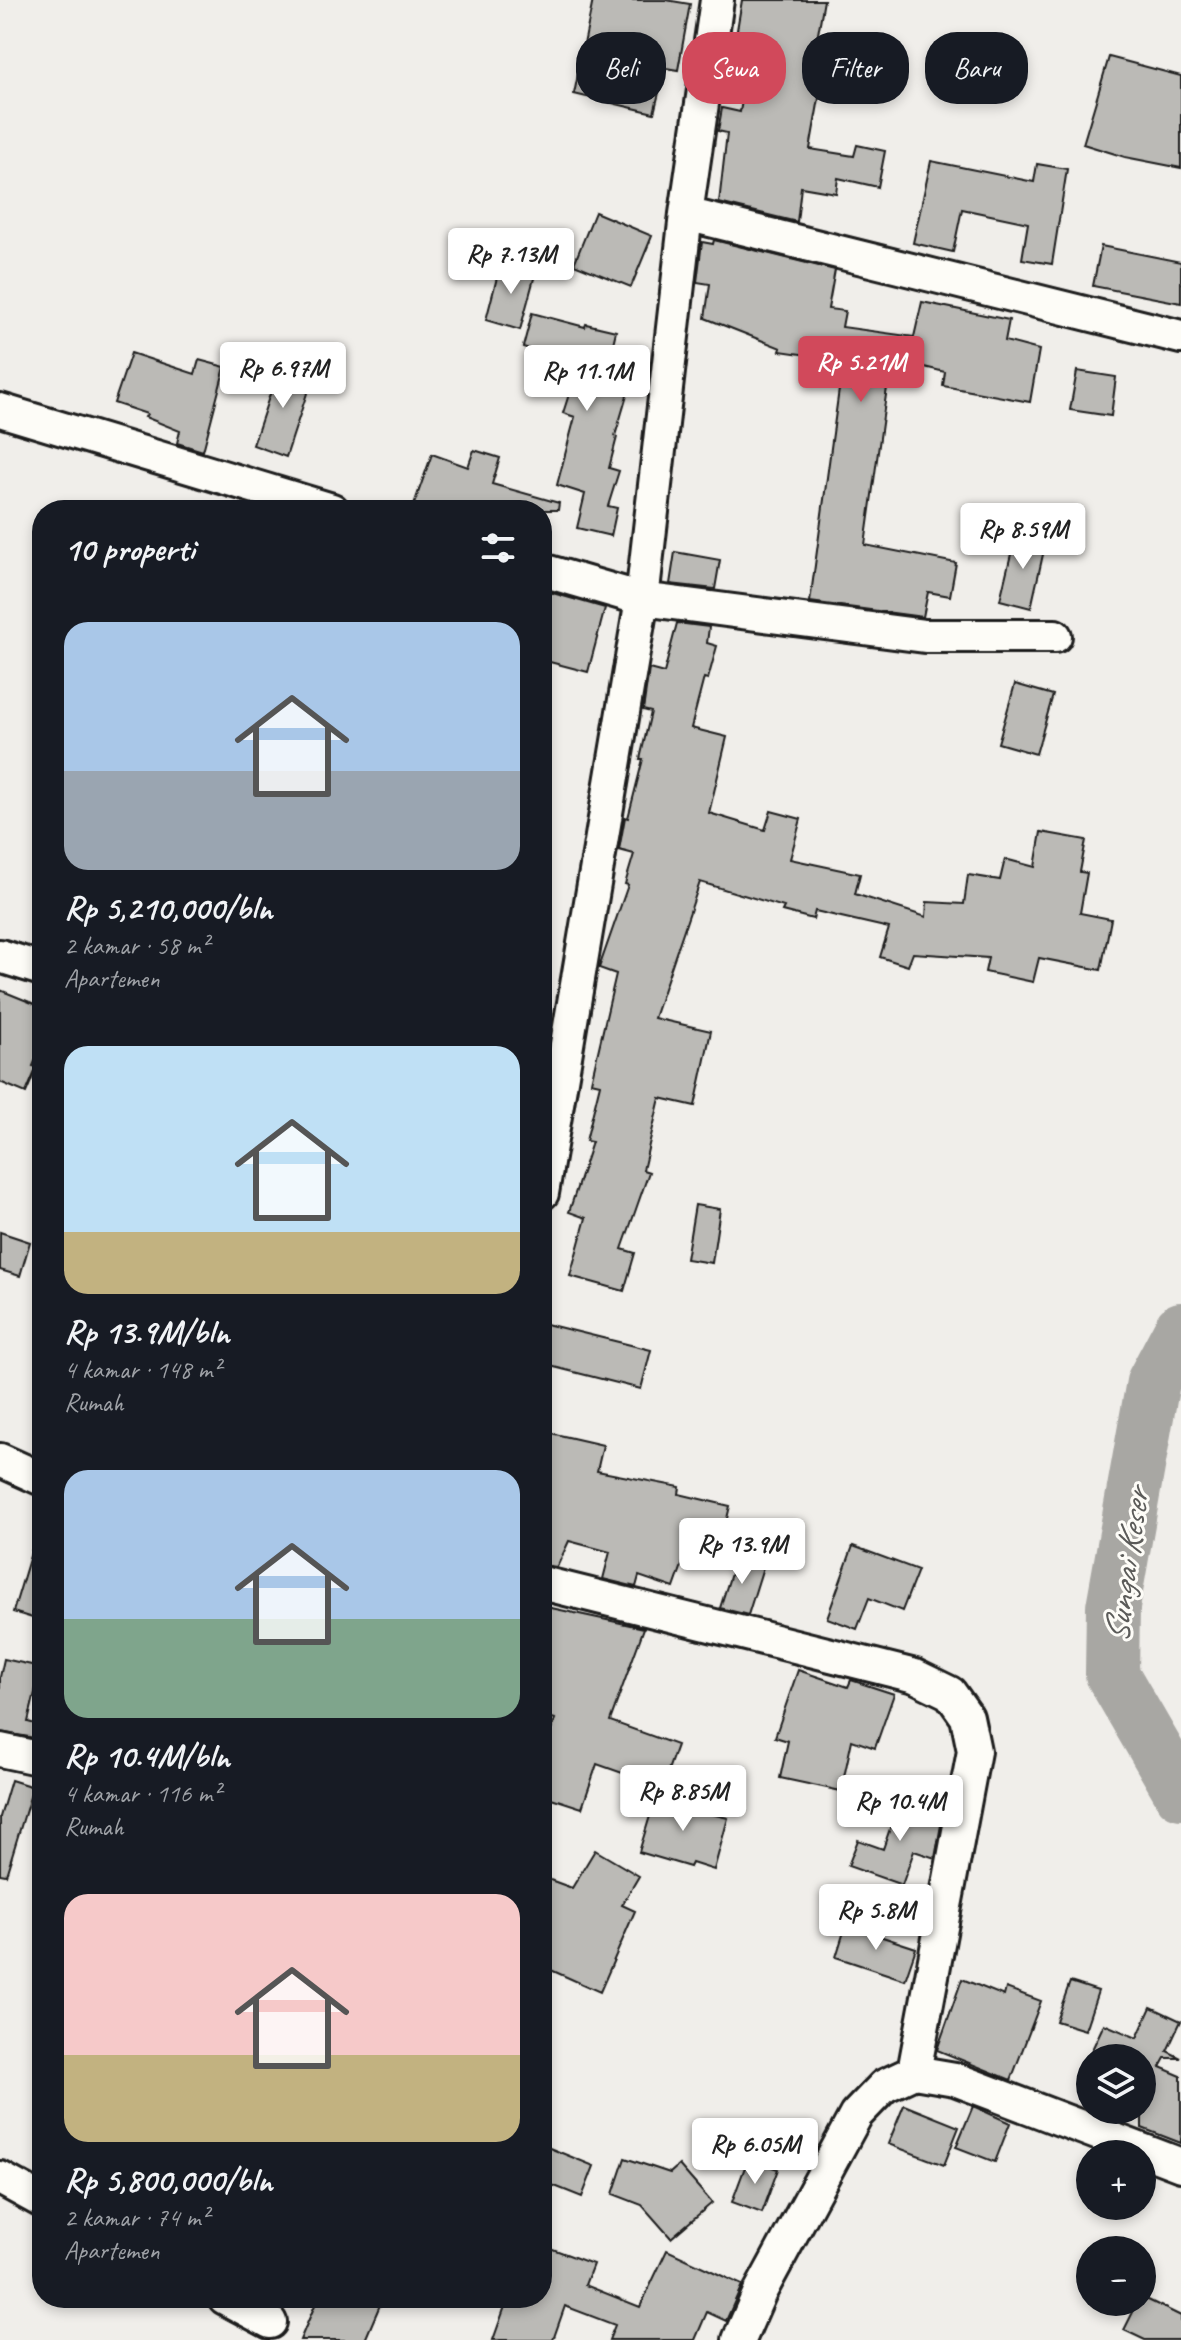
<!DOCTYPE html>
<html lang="id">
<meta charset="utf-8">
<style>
body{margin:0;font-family:Caveat,sans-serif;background:#20242c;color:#f1f3f6;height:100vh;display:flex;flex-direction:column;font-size:30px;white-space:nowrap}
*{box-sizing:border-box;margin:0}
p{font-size:26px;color:#9ea1a6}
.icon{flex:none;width:44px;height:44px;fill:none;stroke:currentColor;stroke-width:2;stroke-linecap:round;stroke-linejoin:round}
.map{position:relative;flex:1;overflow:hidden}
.drawer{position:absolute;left:32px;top:500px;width:520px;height:1808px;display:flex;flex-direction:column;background:#171b24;border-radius:32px;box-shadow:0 4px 12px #0003}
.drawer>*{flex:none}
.guide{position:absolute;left:576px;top:32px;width:484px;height:72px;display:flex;gap:16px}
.tools{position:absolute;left:1076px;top:2044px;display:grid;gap:16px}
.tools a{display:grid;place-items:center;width:80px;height:80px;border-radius:50%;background:#171b24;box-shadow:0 4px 12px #0003;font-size:40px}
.price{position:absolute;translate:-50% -68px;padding:0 18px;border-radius:8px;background:#fff;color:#222;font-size:26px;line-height:52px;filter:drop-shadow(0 2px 4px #0008)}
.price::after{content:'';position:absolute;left:50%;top:48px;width:24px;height:18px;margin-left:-12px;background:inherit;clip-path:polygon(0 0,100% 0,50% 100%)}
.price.active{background:#d1495b;color:#fff}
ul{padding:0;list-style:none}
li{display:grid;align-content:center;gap:16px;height:424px;padding:0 32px}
li span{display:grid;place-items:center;height:248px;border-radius:24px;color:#555}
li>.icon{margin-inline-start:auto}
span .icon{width:144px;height:144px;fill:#fffc;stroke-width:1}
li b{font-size:34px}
h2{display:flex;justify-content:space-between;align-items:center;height:96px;padding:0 32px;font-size:34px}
.chip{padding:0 28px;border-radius:32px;background:#171b24;box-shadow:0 4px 12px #0003;font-size:28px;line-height:72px}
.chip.active{background:#d1495b;color:#fff}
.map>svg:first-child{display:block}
</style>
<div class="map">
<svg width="1181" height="2340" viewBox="0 0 1181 2340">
<rect width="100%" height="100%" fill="#f0eeea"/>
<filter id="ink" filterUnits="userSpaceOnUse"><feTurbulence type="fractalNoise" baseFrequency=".0125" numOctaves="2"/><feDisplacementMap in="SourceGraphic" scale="16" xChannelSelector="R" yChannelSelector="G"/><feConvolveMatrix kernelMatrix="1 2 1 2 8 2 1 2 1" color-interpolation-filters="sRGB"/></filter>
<g filter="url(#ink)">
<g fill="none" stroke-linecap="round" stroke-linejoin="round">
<path stroke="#a8a7a3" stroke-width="54" d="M 1181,1329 L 1153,1382 L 1113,1607 L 1112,1674 L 1181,1793"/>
</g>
<path fill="#bbbab6" stroke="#1c1c1c" stroke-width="2" d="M 593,0 L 666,0 L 690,4 L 678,70 L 665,68 L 654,113 L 574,94 Z
M 742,0 L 824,0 L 809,85 L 821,87 L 810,149 L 854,156 L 857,145 L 885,151 L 878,187 L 838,178 L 836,193 L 801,187 L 797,222 L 719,203 L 727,133 L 718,131 L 722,108 L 740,112 L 753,38 L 736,36 Z
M 1109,57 L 1181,76 L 1181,168 L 1125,157 L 1083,144 Z
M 931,161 L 1034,182 L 1037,164 L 1067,169 L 1052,264 L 1022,259 L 1028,223 L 962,209 L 953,252 L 913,243 Z
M 595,212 L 652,236 L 631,287 L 574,264 Z
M 714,240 L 835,270 L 828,309 L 845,311 L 842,327 L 914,337 L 922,302 L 1009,320 L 1005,341 L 1039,350 L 1030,402 L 943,386 L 945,372 L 891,359 L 865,545 L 956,563 L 950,596 L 928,592 L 923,617 L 810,602 L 843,360 L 780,351 L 781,348 L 705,318 L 710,284 L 697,282 L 702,242 L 713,244 Z
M 1101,246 L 1181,262 L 1181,303 L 1093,286 Z
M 501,262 L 536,271 L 520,330 L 486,320 Z
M 532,313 L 585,327 L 586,324 L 616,331 L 606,374 L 631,382 L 615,436 L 617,437 L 609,468 L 619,471 L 608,506 L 617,508 L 611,536 L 577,528 L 585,494 L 557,485 L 575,417 L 563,413 L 579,363 L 523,347 Z
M 131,353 L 195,374 L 199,360 L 225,367 L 203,451 L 177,443 L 180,431 L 145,417 L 147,414 L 114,403 Z
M 280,364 L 313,375 L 286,457 L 253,445 Z
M 1077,371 L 1116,377 L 1111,416 L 1070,410 Z
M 474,450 L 500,458 L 492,484 L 559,503 L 558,510 L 412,510 L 432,454 L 468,467 Z
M 1016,533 L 1046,541 L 1031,608 L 1000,600 Z
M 675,552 L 720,560 L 715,589 L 670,584 Z
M 542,590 L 605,608 L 588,672 L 542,660 Z
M 677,623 L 709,627 L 707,643 L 717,646 L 708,679 L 704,678 L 691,728 L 727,737 L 709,813 L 765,830 L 771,811 L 801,819 L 790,859 L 860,874 L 855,894 L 926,917 L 927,902 L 964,904 L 968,875 L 1000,880 L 1005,859 L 1035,867 L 1041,832 L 1086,840 L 1080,872 L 1087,873 L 1080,913 L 1111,919 L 1101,970 L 1039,958 L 1033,982 L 985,972 L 988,958 L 913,953 L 908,966 L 880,957 L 889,928 L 815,911 L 813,919 L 782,911 L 784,907 L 700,882 L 654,1018 L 711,1031 L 695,1106 L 660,1098 L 643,1170 L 649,1172 L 622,1249 L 635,1253 L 624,1291 L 570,1276 L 586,1218 L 569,1212 L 592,1142 L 586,1141 L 600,1084 L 591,1082 L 616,974 L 599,968 L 628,885 L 625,884 L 634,854 L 619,850 L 625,817 L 628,818 L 643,759 L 640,759 L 651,712 L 643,710 L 649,669 L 664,673 Z
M 1015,684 L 1053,695 L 1036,754 L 998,743 Z
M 0,990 L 42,1007 L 42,1044 L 33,1066 L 37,1067 L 26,1093 L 0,1082 Z
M 695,1205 L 720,1209 L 712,1263 L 686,1259 Z
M 0,1232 L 30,1242 L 20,1276 L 0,1270 Z
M 542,1323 L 651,1350 L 641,1389 L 542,1364 Z
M 542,1431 L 603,1445 L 597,1471 L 680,1487 L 679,1494 L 730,1506 L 716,1565 L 685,1557 L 674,1588 L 639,1576 L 636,1587 L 603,1579 L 610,1552 L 569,1541 L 557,1567 L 542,1565 Z
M 36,1536 L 42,1537 L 42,1621 L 13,1612 Z
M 853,1546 L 918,1570 L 902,1611 L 869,1598 L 857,1629 L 827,1618 Z
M 737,1555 L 764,1564 L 748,1615 L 720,1608 Z
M 542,1606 L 644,1628 L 610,1721 L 677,1745 L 662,1787 L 597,1764 L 582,1808 L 542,1795 L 542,1759 L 555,1719 L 542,1715 Z
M 4,1659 L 41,1667 L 28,1722 L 39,1725 L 35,1738 L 0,1732 L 0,1677 Z
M 798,1670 L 848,1687 L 851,1680 L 894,1694 L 875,1748 L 852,1740 L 841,1791 L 780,1778 L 788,1741 L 775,1737 Z
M 11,1780 L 33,1787 L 6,1875 L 0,1874 L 0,1817 Z
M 657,1793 L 708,1809 L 707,1813 L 728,1818 L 714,1870 L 692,1863 L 690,1867 L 639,1852 Z
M 900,1799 L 943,1814 L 935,1858 L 914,1851 L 902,1885 L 848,1866 L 858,1840 L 883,1849 Z
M 595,1850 L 639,1876 L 622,1905 L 635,1911 L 600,1992 L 542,1966 L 542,1877 L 572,1888 Z
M 846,1925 L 916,1948 L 905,1980 L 836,1957 Z
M 962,1979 L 1004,1996 L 1006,1988 L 1041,2001 L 1011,2080 L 937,2050 Z
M 1070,1982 L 1098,1991 L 1085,2030 L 1056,2021 Z
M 1151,2007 L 1181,2021 L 1167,2051 L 1181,2058 L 1165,2058 L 1160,2067 L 1181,2076 L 1181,2143 L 1142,2128 L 1142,2058 L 1088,2058 L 1104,2024 L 1137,2038 Z
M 904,2105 L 959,2127 L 944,2165 L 888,2144 Z
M 973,2106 L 1010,2123 L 995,2162 L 956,2147 Z
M 542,2145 L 594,2166 L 582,2197 L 542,2181 Z
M 625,2158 L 670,2173 L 679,2165 L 712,2203 L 671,2238 L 642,2205 L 613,2194 Z
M 748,2159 L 778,2169 L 762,2213 L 732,2202 Z
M 542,2245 L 593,2264 L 585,2285 L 640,2307 L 667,2250 L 742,2285 L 726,2321 L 707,2312 L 695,2340 L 609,2340 L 615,2325 L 565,2306 L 553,2340 L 493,2340 L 508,2298 L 542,2298 Z
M 1142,2297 L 1181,2316 L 1181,2340 L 1145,2340 L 1124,2330 L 1138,2302 L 1142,2302 Z
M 318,2298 L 383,2298 L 365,2340 L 300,2340 Z"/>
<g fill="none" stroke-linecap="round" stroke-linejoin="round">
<g stroke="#1c1c1c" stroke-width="38">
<path id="street" d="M 686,214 L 1181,337
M 0,410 L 332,510
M 542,570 L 642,599 L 925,636 L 1055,636
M 0,956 L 42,969
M 542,1193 L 642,599 L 686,214 L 717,0
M 0,1460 L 42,1479
M 542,1583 L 915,1676 L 950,1693 L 967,1717 L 974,1751 L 914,2072
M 0,1750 L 33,1757 L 42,1756
M 0,2178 L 42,2201
M 225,2298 L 270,2322
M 739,2340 L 760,2292 L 856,2115 L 884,2086 L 914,2072 L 955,2079 L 1181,2165"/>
</g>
<use href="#street" stroke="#fdfcf7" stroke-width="32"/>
</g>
</g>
<g text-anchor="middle" stroke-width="6" stroke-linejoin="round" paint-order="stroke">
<g font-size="36" font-style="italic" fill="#5b5b59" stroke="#fdfcf7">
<text transform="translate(1125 1566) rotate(-82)" y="13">Sungai Keser</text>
</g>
</g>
</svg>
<div class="tools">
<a><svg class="icon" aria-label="layers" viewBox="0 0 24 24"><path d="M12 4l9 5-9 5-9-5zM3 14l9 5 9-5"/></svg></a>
<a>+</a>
<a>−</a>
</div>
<b class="price" style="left:511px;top:296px">Rp 7.13M</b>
<b class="price active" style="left:861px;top:404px">Rp 5.21M</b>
<b class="price" style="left:283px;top:410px">Rp 6.97M</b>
<b class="price" style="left:587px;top:413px">Rp 11.1M</b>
<b class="price" style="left:1023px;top:571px">Rp 8.59M</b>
<b class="price" style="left:742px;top:1586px">Rp 13.9M</b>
<b class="price" style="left:683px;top:1833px">Rp 8.85M</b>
<b class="price" style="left:900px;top:1843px">Rp 10.4M</b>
<b class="price" style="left:876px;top:1952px">Rp 5.8M</b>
<b class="price" style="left:755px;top:2186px">Rp 6.05M</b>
<div class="guide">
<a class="chip">Beli</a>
<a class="chip active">Sewa</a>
<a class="chip">Filter</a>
<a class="chip">Baru</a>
</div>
<section class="drawer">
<h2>10 properti<svg class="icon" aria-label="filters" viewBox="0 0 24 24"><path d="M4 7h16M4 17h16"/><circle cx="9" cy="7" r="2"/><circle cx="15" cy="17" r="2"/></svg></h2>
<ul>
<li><span style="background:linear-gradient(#a9c7e8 60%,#9aa5b1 0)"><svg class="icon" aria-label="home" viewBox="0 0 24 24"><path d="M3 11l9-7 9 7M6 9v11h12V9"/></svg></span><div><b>Rp 5,210,000/bln</b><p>2 kamar · 58 m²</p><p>Apartemen</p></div></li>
<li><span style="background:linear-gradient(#bfe0f5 75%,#c2b280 0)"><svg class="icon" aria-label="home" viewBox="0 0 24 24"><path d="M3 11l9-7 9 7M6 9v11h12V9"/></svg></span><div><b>Rp 13.9M/bln</b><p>4 kamar · 148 m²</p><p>Rumah</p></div></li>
<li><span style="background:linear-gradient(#a9c7e8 60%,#7fa58c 0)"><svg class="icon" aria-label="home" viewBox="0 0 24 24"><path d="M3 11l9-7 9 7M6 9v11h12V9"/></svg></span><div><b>Rp 10.4M/bln</b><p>4 kamar · 116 m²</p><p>Rumah</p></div></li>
<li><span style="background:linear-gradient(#f6c9c9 65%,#c2b280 0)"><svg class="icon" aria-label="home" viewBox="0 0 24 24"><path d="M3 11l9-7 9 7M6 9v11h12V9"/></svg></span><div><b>Rp 5,800,000/bln</b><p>2 kamar · 74 m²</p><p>Apartemen</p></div></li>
</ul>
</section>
</div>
